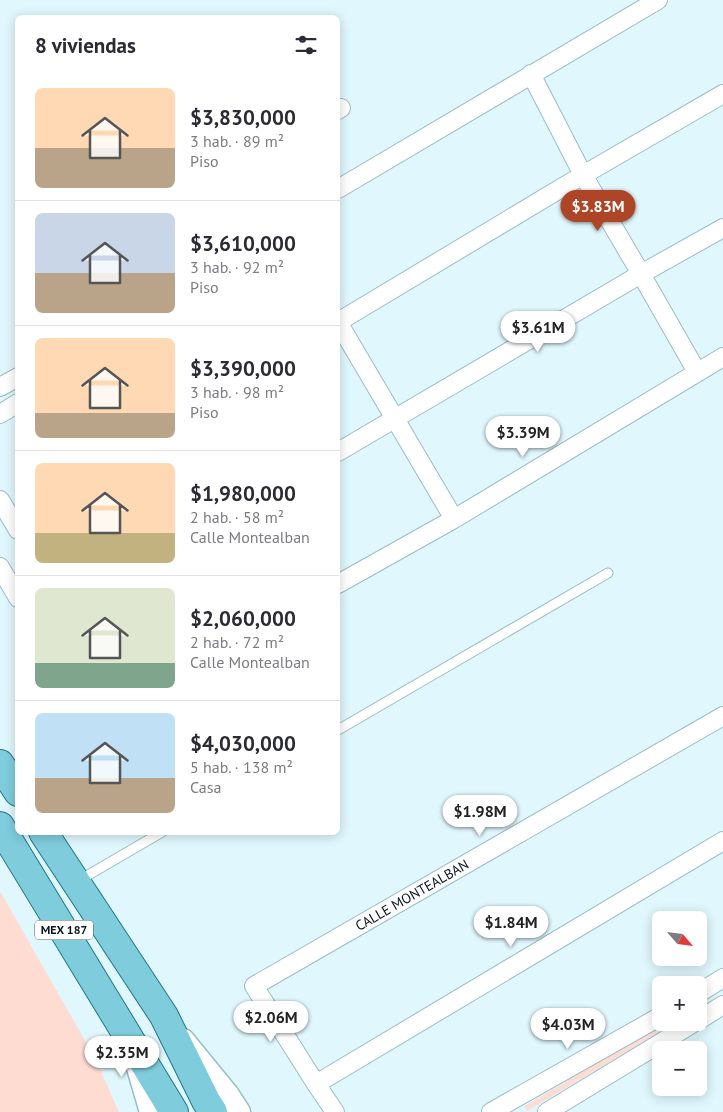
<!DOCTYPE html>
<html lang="es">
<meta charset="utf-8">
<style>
body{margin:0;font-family:"PT Sans",sans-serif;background:#f7f7f7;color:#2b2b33;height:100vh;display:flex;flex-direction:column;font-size:19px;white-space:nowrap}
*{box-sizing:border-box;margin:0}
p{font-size:16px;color:#7c7c81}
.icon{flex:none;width:28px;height:28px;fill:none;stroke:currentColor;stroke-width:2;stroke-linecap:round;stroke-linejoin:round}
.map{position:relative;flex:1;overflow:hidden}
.drawer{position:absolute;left:15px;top:15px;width:325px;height:820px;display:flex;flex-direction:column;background:#fff;border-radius:8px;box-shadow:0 2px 12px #0003}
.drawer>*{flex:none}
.needle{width:32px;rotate:118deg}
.controls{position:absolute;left:652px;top:911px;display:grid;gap:10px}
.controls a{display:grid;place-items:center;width:55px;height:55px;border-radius:8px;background:#fff;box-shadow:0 2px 12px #0003;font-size:25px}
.price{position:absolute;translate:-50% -42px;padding:0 11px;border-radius:18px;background:#fff;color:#222;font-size:16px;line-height:32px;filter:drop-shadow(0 1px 2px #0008)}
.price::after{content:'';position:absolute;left:50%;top:30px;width:15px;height:11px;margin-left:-8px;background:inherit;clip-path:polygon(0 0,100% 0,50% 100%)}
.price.current{background:#ae4526;color:#fff}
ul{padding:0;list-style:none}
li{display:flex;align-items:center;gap:15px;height:125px;padding:0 20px}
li+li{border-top:1px solid #e1e1e2}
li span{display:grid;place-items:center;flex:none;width:140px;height:100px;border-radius:8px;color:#555}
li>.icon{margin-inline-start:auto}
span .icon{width:60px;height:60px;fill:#fffc;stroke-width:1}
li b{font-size:21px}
h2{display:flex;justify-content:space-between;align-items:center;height:60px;padding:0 20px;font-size:21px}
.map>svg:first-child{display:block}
</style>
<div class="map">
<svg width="723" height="1112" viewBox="0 0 723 1112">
<rect width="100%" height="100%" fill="#e0f7fe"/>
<path fill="#fedcd2" d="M 0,891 L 96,1060 L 119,1112 L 0,1112 Z
M 656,1028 L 658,1033 L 527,1111 L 525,1106 Z"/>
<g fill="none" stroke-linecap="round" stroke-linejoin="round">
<g stroke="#98bdc8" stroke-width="11">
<path id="service" d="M 338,730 L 608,573
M 78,881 L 162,832"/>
</g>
<g stroke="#98bdc8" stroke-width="20">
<path id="minor" d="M 531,74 L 583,175 L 641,274 L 697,372
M 338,110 L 341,108
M 338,189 L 658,0
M 338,322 L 583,175 L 723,94
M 338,322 L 454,519
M 0,387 L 18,377
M 0,414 L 18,403
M 338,452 L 641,274 L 723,228
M 0,500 L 18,530
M 0,567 L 18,598
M 338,584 L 454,519 L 723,357
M 699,993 L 723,978
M 699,1020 L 723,1005
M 316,1084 L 723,841
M 335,1112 L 316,1084 L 254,986 L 723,716
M 491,1112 L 661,1016
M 547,1112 L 695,1022"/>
</g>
<g stroke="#98bdc8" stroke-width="25">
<path id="tertiary" d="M 183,1040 L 228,1095 L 239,1112
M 136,1061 L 151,1112"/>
</g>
<g stroke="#1e778b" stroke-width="30">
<path id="primary" d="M 0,764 L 18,792
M 0,826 L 174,1112
M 43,832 L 164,1016 L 206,1101 L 213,1112"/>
</g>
<use href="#service" stroke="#fff" stroke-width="9"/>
<use href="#minor" stroke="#fff" stroke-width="18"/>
<use href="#tertiary" stroke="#fff" stroke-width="22"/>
<use href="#primary" stroke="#7fccdd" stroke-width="28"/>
</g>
<g text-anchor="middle" stroke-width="5" stroke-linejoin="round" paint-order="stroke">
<rect fill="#fff" stroke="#535d5f" stroke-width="1" x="35" y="920.5" width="58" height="19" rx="4"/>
<g font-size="12" font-weight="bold" fill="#09171b">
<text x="64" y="934">MEX 187</text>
</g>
<g font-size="14" fill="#09171b" stroke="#fff">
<text transform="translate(412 895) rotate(-30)" y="5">CALLE MONTEALBAN</text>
</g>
</g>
</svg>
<div class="controls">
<a><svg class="needle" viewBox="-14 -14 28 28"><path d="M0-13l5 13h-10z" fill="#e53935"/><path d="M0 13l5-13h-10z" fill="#7c7c81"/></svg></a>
<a>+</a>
<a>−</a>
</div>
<b class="price current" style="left:598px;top:232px">$3.83M</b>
<b class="price" style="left:538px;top:353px">$3.61M</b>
<b class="price" style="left:523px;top:458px">$3.39M</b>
<b class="price" style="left:480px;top:837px">$1.98M</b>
<b class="price" style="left:511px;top:948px">$1.84M</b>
<b class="price" style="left:271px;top:1043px">$2.06M</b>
<b class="price" style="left:568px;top:1050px">$4.03M</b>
<b class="price" style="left:122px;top:1078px">$2.35M</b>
<section class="drawer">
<h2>8 viviendas<svg class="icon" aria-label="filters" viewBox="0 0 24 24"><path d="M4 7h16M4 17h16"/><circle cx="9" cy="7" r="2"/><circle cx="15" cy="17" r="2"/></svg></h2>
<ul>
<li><span style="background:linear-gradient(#ffd9b3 60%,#b9a48a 0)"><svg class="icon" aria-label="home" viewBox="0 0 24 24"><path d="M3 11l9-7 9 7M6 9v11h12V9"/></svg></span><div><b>$3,830,000</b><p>3 hab. · 89 m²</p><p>Piso</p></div></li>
<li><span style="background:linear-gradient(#c9d6e8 60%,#b9a48a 0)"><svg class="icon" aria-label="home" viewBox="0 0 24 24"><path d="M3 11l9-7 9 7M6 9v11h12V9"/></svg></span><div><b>$3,610,000</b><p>3 hab. · 92 m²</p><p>Piso</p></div></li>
<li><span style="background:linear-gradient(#ffd9b3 75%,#b9a48a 0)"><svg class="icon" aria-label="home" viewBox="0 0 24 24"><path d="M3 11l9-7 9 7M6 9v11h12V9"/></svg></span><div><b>$3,390,000</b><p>3 hab. · 98 m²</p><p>Piso</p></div></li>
<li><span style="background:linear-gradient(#ffd9b3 70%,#c2b280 0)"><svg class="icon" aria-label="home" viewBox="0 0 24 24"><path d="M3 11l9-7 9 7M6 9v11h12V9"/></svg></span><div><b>$1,980,000</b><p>2 hab. · 58 m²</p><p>Calle Montealban</p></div></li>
<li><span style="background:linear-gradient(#dfe7d0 75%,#7fa58c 0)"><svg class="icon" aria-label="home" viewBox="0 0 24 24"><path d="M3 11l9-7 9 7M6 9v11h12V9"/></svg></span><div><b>$2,060,000</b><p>2 hab. · 72 m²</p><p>Calle Montealban</p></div></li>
<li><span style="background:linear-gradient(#bfe0f5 65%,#b9a48a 0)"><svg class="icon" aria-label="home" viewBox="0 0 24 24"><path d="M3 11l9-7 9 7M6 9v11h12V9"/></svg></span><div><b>$4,030,000</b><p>5 hab. · 138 m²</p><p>Casa</p></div></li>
</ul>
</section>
</div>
